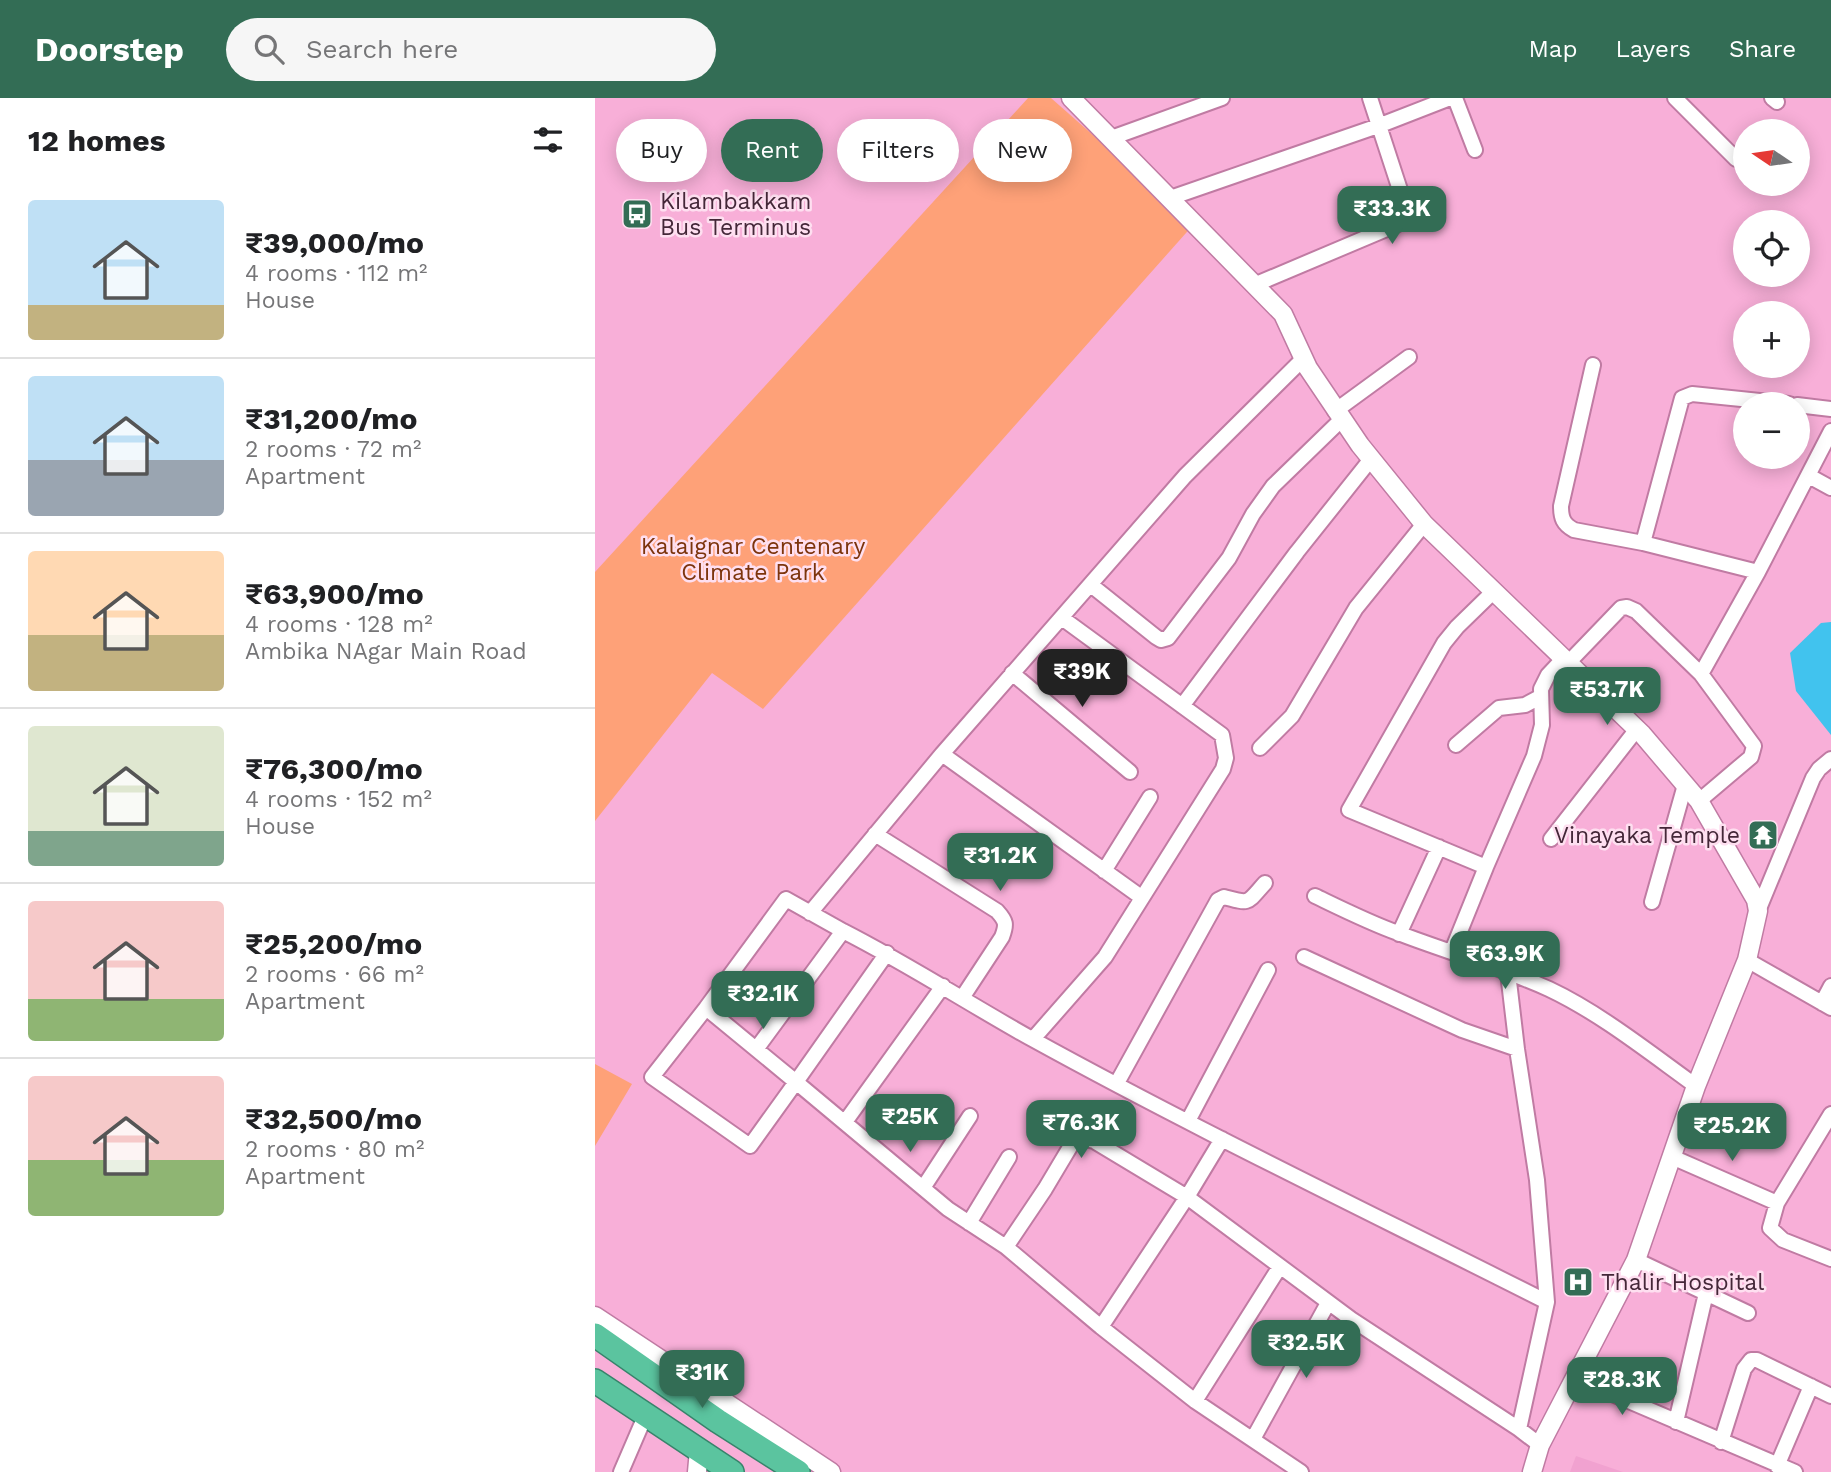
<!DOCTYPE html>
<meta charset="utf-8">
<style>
body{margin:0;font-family:"Work Sans",sans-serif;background:#f6f6f6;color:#202124;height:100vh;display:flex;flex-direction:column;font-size:26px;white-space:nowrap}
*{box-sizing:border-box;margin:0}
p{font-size:23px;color:#757577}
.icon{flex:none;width:38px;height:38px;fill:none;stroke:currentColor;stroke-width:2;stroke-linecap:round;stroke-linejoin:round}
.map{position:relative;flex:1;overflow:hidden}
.drawer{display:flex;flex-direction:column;background:#fff;width:595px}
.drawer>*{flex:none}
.hud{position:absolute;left:21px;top:21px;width:665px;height:63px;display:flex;gap:14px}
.needle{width:46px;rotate:283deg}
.buttons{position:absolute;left:1138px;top:21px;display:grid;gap:14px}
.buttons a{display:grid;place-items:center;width:77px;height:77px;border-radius:50%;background:#fff;box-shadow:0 4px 18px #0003;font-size:35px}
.price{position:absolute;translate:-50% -60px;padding:0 16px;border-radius:14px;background:#336d55;color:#fff;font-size:23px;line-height:46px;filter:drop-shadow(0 2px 4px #0008)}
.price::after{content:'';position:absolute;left:50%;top:42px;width:21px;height:16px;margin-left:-10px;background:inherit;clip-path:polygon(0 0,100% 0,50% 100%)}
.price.on{background:#222;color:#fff}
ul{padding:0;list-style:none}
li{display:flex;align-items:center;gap:21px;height:175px;padding:0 28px}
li+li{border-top:2px solid #e0e0e0}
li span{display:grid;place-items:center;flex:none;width:196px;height:140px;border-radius:7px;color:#555}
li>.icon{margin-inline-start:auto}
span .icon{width:84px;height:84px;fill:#fffc;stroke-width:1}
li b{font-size:30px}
h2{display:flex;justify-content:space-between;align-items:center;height:84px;padding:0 28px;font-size:30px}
.chip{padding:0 24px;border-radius:32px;background:#fff;box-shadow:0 4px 18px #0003;font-size:24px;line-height:63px}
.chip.on{background:#336d55;color:#fff}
header{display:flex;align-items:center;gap:42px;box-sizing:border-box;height:98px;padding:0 35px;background:#336d55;color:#fff}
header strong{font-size:33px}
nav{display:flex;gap:38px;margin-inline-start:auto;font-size:24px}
.search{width:490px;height:63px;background:#f6f6f6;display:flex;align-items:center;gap:18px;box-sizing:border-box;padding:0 24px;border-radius:38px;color:#757577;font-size:26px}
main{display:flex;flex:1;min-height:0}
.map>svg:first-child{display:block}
</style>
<header>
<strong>Doorstep</strong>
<div class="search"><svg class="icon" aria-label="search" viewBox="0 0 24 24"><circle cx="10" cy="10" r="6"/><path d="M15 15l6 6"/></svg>Search here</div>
<nav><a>Map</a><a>Layers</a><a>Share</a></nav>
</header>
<main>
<section class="drawer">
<h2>12 homes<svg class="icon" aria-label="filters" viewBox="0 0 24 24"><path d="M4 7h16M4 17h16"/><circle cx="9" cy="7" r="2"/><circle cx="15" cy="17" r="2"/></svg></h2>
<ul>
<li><span style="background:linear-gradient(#bfe0f5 75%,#c2b280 0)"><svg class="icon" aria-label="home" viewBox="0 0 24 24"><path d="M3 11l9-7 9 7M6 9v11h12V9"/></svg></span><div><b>₹39,000/mo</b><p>4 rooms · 112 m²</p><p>House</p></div></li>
<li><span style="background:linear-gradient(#bfe0f5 60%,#9aa5b1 0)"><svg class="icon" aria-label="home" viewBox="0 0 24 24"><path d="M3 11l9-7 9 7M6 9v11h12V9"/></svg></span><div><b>₹31,200/mo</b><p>2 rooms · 72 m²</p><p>Apartment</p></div></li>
<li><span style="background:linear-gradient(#ffd9b3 60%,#c2b280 0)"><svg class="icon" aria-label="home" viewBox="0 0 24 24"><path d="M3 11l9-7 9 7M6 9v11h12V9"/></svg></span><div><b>₹63,900/mo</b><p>4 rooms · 128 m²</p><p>Ambika NAgar Main Road</p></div></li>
<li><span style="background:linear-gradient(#dfe7d0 75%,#7fa58c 0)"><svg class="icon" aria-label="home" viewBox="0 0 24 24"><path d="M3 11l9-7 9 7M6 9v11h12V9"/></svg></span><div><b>₹76,300/mo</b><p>4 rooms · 152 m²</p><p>House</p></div></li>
<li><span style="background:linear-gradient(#f6c9c9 70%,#8fb573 0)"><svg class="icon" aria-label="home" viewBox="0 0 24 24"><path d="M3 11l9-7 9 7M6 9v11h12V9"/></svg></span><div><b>₹25,200/mo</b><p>2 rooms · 66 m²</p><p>Apartment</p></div></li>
<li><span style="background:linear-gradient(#f6c9c9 60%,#8fb573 0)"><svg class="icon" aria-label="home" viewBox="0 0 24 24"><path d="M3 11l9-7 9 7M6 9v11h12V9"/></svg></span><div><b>₹32,500/mo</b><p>2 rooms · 80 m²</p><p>Apartment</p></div></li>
</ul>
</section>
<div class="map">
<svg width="1236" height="1374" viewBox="0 0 1236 1374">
<rect width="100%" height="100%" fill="#f8afd8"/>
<path fill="#f1a2d0" d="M 981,1358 L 1028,1374 L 975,1374 Z"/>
<path fill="#fea178" d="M 433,0 L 456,0 L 599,126 L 168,611 L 117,575 L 0,723 L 0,474 Z
M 0,966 L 37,986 L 0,1048 Z"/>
<path fill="#41c3ee" d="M 1236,524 L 1236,637 L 1201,593 L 1195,555 L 1226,525 Z"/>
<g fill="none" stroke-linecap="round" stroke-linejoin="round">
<g stroke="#c07ba3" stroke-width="18">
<path id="minor" d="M 860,0 L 880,52
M 1080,0 L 1141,61
M 1177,0 L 1182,4
M 516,40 L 627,0
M 575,100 L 783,28 L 855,0
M 659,187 L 801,127 L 807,119 L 807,98 L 775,0
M 998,267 L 966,408 C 966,420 968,426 979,432 L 1048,445 L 1163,474
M 1202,307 L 1236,311
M 740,313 L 814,259
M 1214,378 L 1236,390
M 1048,445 L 1087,300 L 1097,296 L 1194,306
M 496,487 L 561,539 L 566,542 L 573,540 L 634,460 L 658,416 L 678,388 L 746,322
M 974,564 L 1026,510 L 1032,509 L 1041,513 L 1106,576 L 1159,648 L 1156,659 L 1104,703
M 417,575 L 535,674
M 1106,576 L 1163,474 L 1236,333
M 587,608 L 702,454 L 776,361
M 861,647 L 904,610 L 930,607 L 945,599
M 665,650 L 697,618 L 761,510 L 829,426
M 347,656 L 546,799
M 280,736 L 402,813 C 411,823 412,826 407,839 L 367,900
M 956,741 L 1042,631
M 891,769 L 754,712 L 849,545 L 862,529 L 899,493
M 509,773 L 555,699
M 720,798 C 747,811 775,825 803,835 C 853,854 905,869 954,891 C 1005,915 1055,955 1101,988
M 1057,804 L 1090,687
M 1163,813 L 1218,680 L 1224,671 L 1236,661
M 215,815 L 347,656 L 590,378 L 708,261
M 804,836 L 844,749
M 857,853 L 891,769 L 939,658 L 947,627 L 946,591 L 953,577 L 969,560
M 292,855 L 201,984 L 353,1111 L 411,1149 L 506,1229 L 600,1303 L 706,1374
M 709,859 L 867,932 L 922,951
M 1152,862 L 1236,910
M 913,875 L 922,951 L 942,1082 L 952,1204 L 924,1331 L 945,1347
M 1227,905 L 1236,888
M 111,910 L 201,984 L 155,1048 L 57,979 L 111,910 L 191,801 L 248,833
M 438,941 L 510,859 L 628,671 L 631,660 L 627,637 L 467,520
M 162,950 L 248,833 C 313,866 374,906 437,941 C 606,1034 780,1117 952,1204
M 522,985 L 623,802 L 629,799 C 656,806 651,806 670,785
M 1236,1016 L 1182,1105 L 1175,1130 L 1188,1142 L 1236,1161
M 593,1023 L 673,872
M 250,1024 L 348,888
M 627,1041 L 592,1099 L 756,1221 L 924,1331
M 1077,1059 L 1182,1105
M 328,1090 L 375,1018
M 374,1125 L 414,1059
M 411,1149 L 450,1091 L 481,1039 L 499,1043 L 592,1099 L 506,1229
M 1041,1162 L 1153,1215
M 980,1280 L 1200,1374
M 600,1303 L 684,1170
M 1081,1324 L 1111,1195
M 658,1341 L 733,1205
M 1126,1344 L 1149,1271 L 1156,1262 L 1162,1262 L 1236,1298
M 1182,1368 L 1216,1288
M 26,1374 L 51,1316"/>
</g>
<g stroke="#c07ba3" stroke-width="21">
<path id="tertiary" d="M 476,0 L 688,216 L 713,270 L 765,347 L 829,426 L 1047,636 L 1104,703 L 1161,802 L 1163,813 L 1152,862 L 1101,988 L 1041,1162 L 945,1347 L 937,1374
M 0,1218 L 236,1374
M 102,1374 L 104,1352"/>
</g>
<g stroke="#38836b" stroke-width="26">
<path id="trunk" d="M 0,1237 L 123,1323 L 203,1374
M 0,1283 L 137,1374"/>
</g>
<use href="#minor" stroke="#fff" stroke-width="14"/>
<use href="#tertiary" stroke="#fff" stroke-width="18"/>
<use href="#trunk" stroke="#5bc49f" stroke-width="23"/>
</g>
<defs>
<g id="bus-square" transform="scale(1.575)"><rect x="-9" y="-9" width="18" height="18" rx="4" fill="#336d55" stroke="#fedff0"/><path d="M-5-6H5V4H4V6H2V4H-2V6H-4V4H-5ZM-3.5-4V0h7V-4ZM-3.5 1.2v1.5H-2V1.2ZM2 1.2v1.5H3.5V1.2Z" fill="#fff"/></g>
<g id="temple-square" transform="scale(1.575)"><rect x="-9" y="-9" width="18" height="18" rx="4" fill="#336d55" stroke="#fedff0"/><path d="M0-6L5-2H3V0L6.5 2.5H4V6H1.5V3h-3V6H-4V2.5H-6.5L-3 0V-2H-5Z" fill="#fff"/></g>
<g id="hospital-square" transform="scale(1.575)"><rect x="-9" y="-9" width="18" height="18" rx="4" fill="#336d55" stroke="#fedff0"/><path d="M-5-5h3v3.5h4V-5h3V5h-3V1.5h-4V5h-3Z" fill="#fff"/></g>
</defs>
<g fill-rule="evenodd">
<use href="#bus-square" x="42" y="116"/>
<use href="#temple-square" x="1168" y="737"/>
<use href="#hospital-square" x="983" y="1184"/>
</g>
<g text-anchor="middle" stroke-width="5" stroke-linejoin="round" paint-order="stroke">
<g font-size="23" fill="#442738" stroke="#fedff0" text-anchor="start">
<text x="65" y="111">Kilambakkam<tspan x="65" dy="26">Bus Terminus</tspan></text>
<text x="1145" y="745" text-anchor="end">Vinayaka Temple</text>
<text x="1006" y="1192">Thalir Hospital</text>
</g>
<g font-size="23" fill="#7d340c" stroke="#fedff0">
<text x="158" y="456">Kalaignar Centenary<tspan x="158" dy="26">Climate Park</tspan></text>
</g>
</g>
</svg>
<div class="buttons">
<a><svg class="needle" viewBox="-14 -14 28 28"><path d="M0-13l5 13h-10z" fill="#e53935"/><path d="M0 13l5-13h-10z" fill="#757577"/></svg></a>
<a><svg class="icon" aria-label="locate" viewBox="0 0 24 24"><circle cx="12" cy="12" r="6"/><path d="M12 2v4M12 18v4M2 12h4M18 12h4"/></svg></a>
<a>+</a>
<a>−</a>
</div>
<b class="price" style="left:797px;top:148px">₹33.3K</b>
<b class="price on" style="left:487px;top:611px">₹39K</b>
<b class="price" style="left:1012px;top:629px">₹53.7K</b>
<b class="price" style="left:405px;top:795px">₹31.2K</b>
<b class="price" style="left:910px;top:893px">₹63.9K</b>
<b class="price" style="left:168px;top:933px">₹32.1K</b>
<b class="price" style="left:315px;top:1056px">₹25K</b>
<b class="price" style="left:486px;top:1062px">₹76.3K</b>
<b class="price" style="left:1137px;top:1065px">₹25.2K</b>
<b class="price" style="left:711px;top:1282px">₹32.5K</b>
<b class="price" style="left:107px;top:1312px">₹31K</b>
<b class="price" style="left:1027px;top:1319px">₹28.3K</b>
<div class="hud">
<a class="chip">Buy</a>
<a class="chip on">Rent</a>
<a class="chip">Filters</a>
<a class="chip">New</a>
</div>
</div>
</main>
